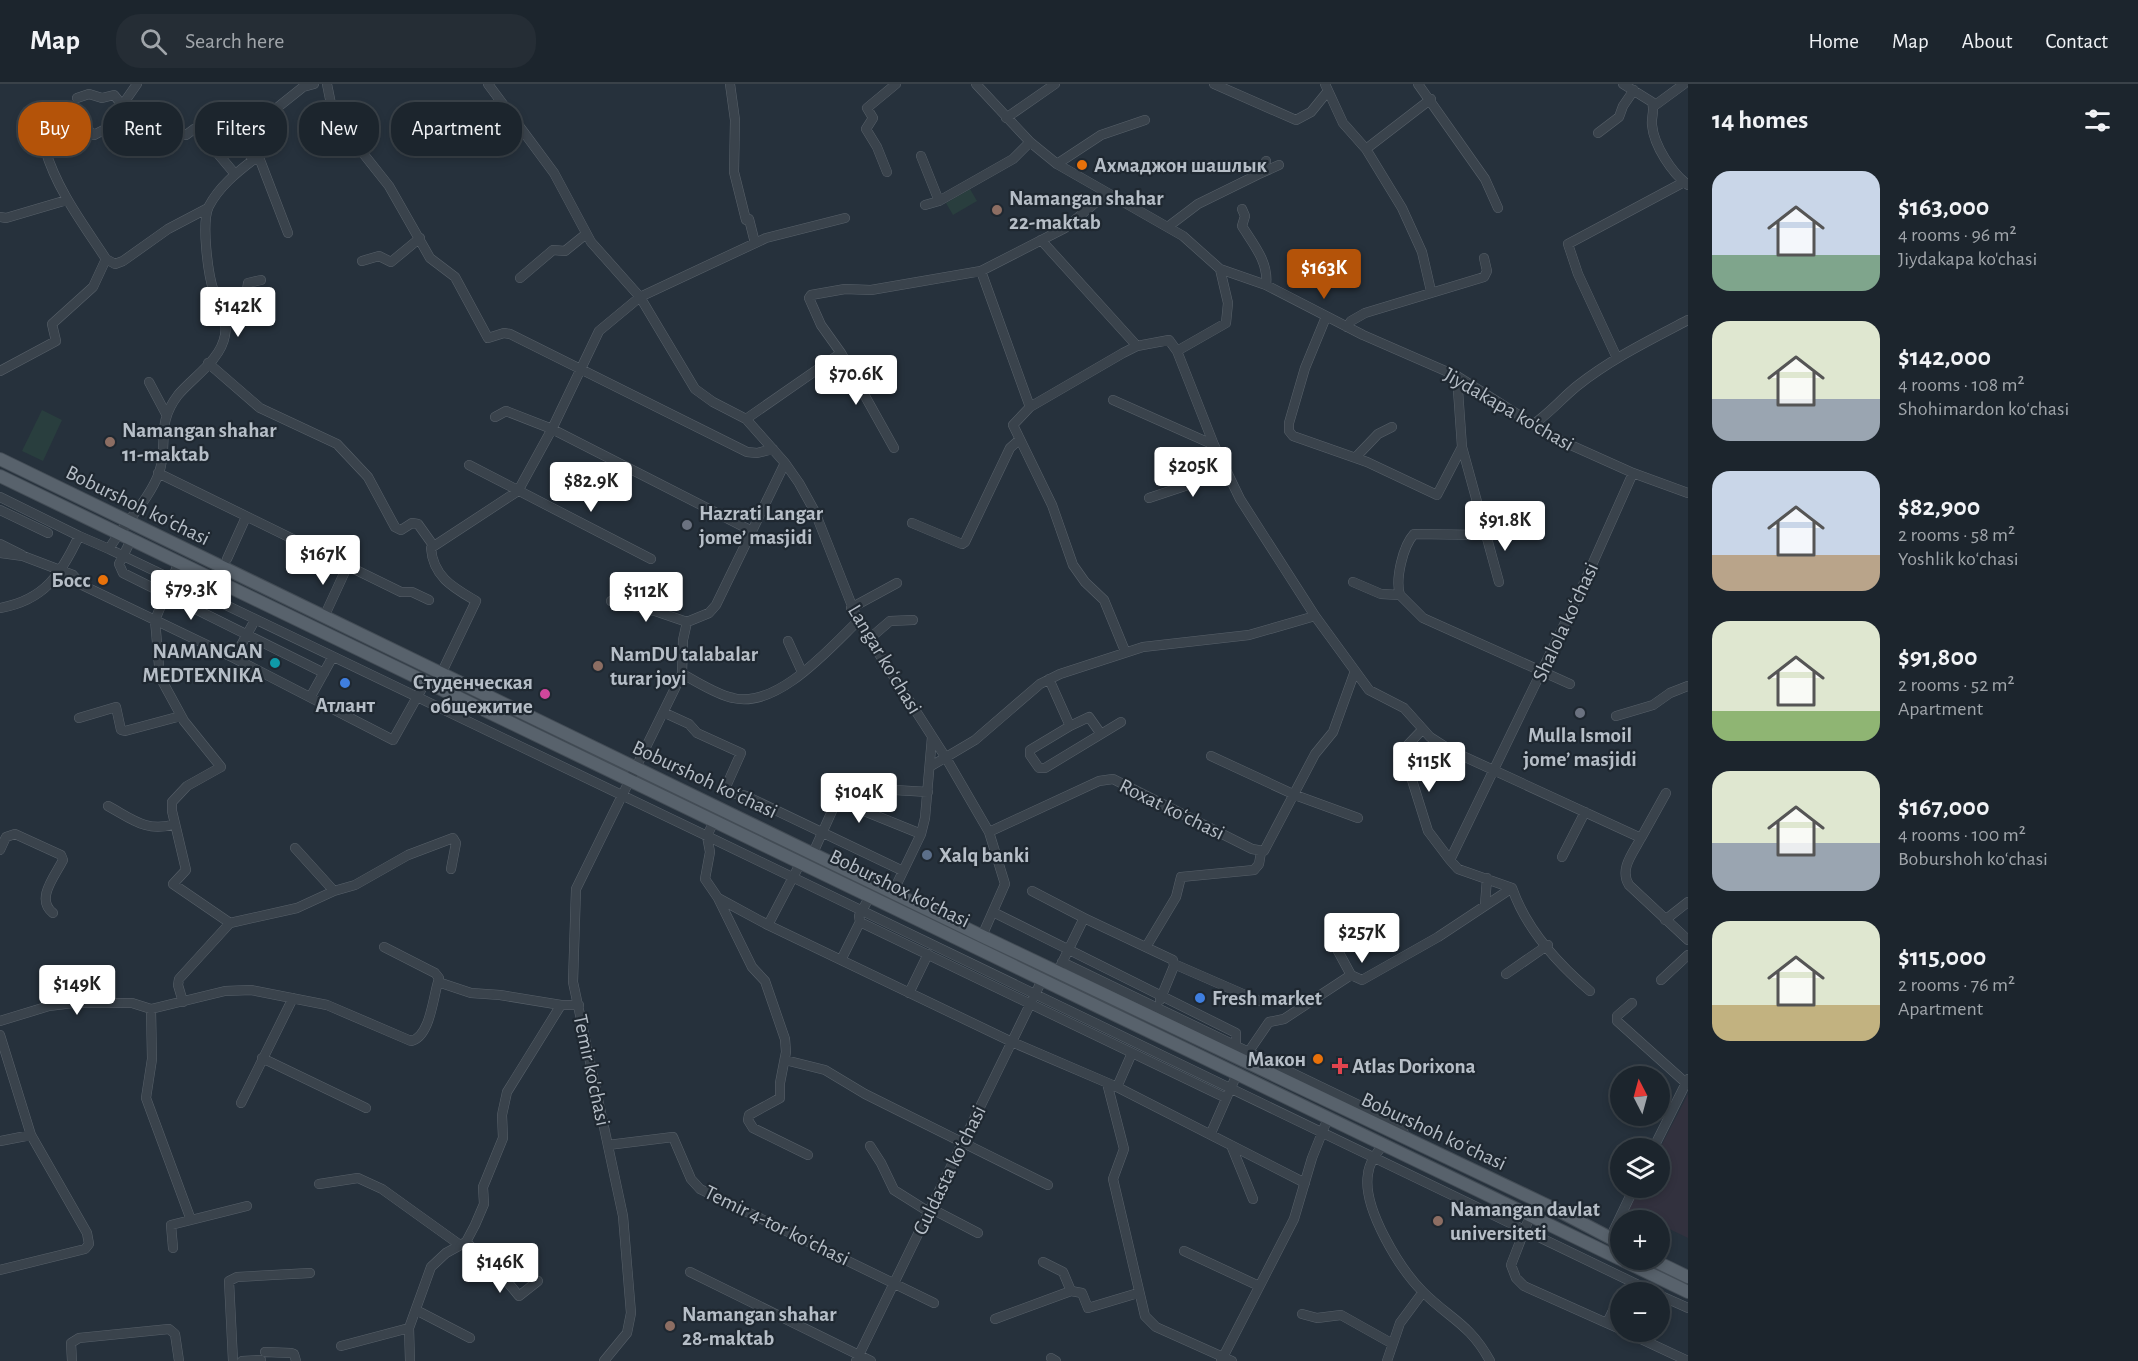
<!DOCTYPE html>
<meta charset="utf-8">
<style>
body{margin:0;font-family:"Alegreya Sans",sans-serif;background:#252d35;color:#f1f3f6;height:100vh;display:flex;flex-direction:column;font-size:22px;white-space:nowrap}
*{box-sizing:border-box;margin:0}
p{font-size:20px;color:#a0a5aa}
.icon{flex:none;width:33px;height:33px;fill:none;stroke:currentColor;stroke-width:2;stroke-linecap:round;stroke-linejoin:round}
.map{position:relative;flex:1;overflow:hidden}
.side{display:flex;flex-direction:column;background:#1c252d;width:450px}
.side>*{flex:none}
.guide{position:absolute;left:18px;top:18px;width:570px;height:54px;display:flex;gap:12px}
.needle{width:39px;rotate:354deg}
.buttons{position:absolute;left:1610px;top:982px;display:grid;gap:12px}
.buttons a{display:grid;place-items:center;width:60px;height:60px;border-radius:50%;background:#1c252d;box-shadow:0 3px 9px #0003,0 0 0 2px #3a4249;font-size:30px}
.price{position:absolute;translate:-50% -51px;padding:0 14px;border-radius:6px;background:#fff;color:#222;font-size:20px;line-height:39px;filter:drop-shadow(0 2px 3px #0008)}
.price::after{content:'';position:absolute;left:50%;top:36px;width:18px;height:14px;margin-left:-9px;background:inherit;clip-path:polygon(0 0,100% 0,50% 100%)}
.price.selected{background:#b45309;color:#fff}
ul{padding:0;list-style:none}
li{display:flex;align-items:center;gap:18px;height:150px;padding:0 24px}
li span{display:grid;place-items:center;flex:none;width:168px;height:120px;border-radius:18px;color:#555}
li>.icon{margin-inline-start:auto}
span .icon{width:72px;height:72px;fill:#fffc;stroke-width:1}
li b{font-size:26px}
h2{display:flex;justify-content:space-between;align-items:center;height:72px;padding:0 24px;font-size:26px}
.pill{padding:0 21px;border-radius:24px;background:#1c252d;box-shadow:0 3px 9px #0003,0 0 0 2px #3a4249;font-size:21px;line-height:54px}
.pill.selected{background:#b45309;color:#fff}
header{display:flex;align-items:center;gap:36px;box-sizing:border-box;height:84px;padding:0 30px;background:#1c252d;border-bottom:2px solid #3a4249}
header strong{font-size:28px}
nav{display:flex;gap:33px;margin-inline-start:auto;font-size:21px}
.search{width:420px;height:54px;background:#252d35;display:flex;align-items:center;gap:15px;box-sizing:border-box;padding:0 21px;border-radius:24px;color:#a0a5aa;font-size:22px}
main{display:flex;flex:1;min-height:0}
.map>svg:first-child{display:block}
</style>
<header>
<strong>Map</strong>
<div class="search"><svg class="icon" aria-label="search" viewBox="0 0 24 24"><circle cx="10" cy="10" r="6"/><path d="M15 15l6 6"/></svg>Search here</div>
<nav><a>Home</a><a>Map</a><a>About</a><a>Contact</a></nav>
</header>
<main>
<div class="map">
<svg width="1688" height="1277" viewBox="0 0 1688 1277">
<rect width="100%" height="100%" fill="#26313c"/>
<path fill="#32313e" d="M 1688,1010 L 1688,1154 L 1659,1140 L 1659,1137 L 1652,1137 L 1628,1126 L 1639,1104 L 1659,1104 L 1659,1066 Z"/>
<path fill="#293e3e" d="M 970,105 L 977,117 L 953,131 L 946,119 Z
M 42,326 L 62,336 L 43,377 L 22,367 Z"/>
<g fill="none" stroke-linecap="round" stroke-linejoin="round">
<g stroke="#58616a" stroke-width="10">
<path id="minor" d="M 327,0 L 332,25 L 339,39 L 389,102 L 430,174 L 455,193 L 488,254 L 504,249 L 510,250 L 747,368 L 757,369 L 773,365
M 488,0 L 554,89 L 591,158 L 640,213 L 695,305 L 713,318 L 746,335 L 785,379 L 799,399 L 815,428 L 858,537 L 946,674 L 989,748 L 1005,800 L 982,852
M 730,0 L 735,36 L 734,88 L 746,136 L 749,135 L 755,159
M 976,0 L 1030,58 L 1057,80 L 1183,152 L 1220,185 L 1266,201 L 1363,251 L 1457,292 L 1555,354 L 1633,389 L 1688,409
M 1214,0 L 1296,36 L 1311,28 L 1328,7
M 1325,0 L 1343,39 L 1366,65 L 1402,124 L 1422,168 L 1431,207
M 1418,0 L 1485,95 L 1498,124
M 1623,0 L 1652,18 C 1655,27 1651,33 1652,41 C 1654,62 1672,89 1688,101
M 77,14 L 89,10 L 102,14 L 114,11 L 136,38
M 123,20 L 137,0
M 1654,22 L 1684,0
M 132,31 L 94,51 L 86,44 L 45,65 C 57,106 83,140 106,175 L 115,180 L 123,177 L 168,145 L 208,124
M 1006,34 L 1055,0
M 1598,49 L 1619,33 L 1623,22 L 1634,6
M 186,51 L 194,45 L 198,46 L 235,90
M 1366,65 L 1431,15
M 921,72 L 939,117 L 1013,75 L 1030,58
M 253,76 L 260,76 L 288,149
M 1057,80 L 1101,51 L 1145,36
M 887,88 L 877,63 L 866,45 L 873,34 L 867,24 L 896,0
M 1259,90 L 1279,81
M 925,121 L 939,117
M 1242,125 L 1245,132 L 1242,142 C 1253,160 1269,178 1266,201
M 0,133 L 6,134 L 67,116
M 1169,142 L 1198,120 L 1259,90 L 1266,77
M 1041,156 L 1137,262
M 362,177 L 379,172 L 391,178 L 420,154
M 1220,185 L 1228,219 L 1226,239 L 1177,267 L 1214,361 L 1240,415 L 1315,532 L 1369,606 L 1404,624 L 1430,653 L 1452,667 L 1641,754 C 1633,769 1619,785 1629,801 L 1688,856
M 981,187 L 1030,323
M 520,194 L 553,166 L 565,167 L 586,150
M 220,221 L 246,214 L 248,199 L 261,196
M 1326,233 L 1305,284 L 1289,339 L 1289,347 L 1293,352 L 1367,378 L 1437,411 L 1462,363 L 1457,292
M 1347,243 L 1351,237 L 1365,229 L 1484,193 L 1487,187 L 1484,174
M 841,269 L 894,364
M 1617,274 L 1578,190 L 1568,160 L 1684,98
M 208,279 L 260,324 L 337,360 L 368,393 L 395,443 L 401,446 L 412,439 L 418,440 L 433,461
M 0,287 L 56,257 L 52,240 L 93,203 L 106,175
M 149,298 L 166,330
M 1113,316 L 1214,361
M 495,333 L 506,327 L 552,345 L 752,447
M 746,335 L 841,269 L 821,241 L 809,214 L 811,211 L 845,205 L 871,206 L 981,187 L 1065,144 L 1106,110
M 1532,341 C 1549,330 1561,315 1577,302 C 1611,275 1650,256 1688,236
M 1462,363 L 1499,498
M 1355,374 L 1378,350 L 1392,343
M 469,381 L 651,475
M 158,389 L 401,508 L 412,508 L 429,516
M 0,413 L 79,452
M 1149,414 L 1203,396 L 1225,385
M 0,426 L 48,449
M 912,439 L 962,460 L 965,458 L 1010,364 L 1019,356
M 1484,451 L 1414,450 C 1403,462 1395,495 1400,511 L 1423,534 L 1570,600
M 132,454 L 119,480 L 123,489 L 324,589
M 0,460 L 22,471
M 109,465 L 707,752 L 710,768 L 705,795 L 718,814 L 752,883 L 765,897 L 785,955 L 786,968 L 780,999 L 780,1014 L 749,1031 L 748,1036 L 753,1044 L 808,1071
M 0,469 L 23,472 L 73,491 L 82,501 L 234,574 L 393,656 L 426,597
M 227,475 L 246,433
M 179,478 L 155,536 L 160,593 L 184,637 L 221,683 L 187,702 L 172,718 L 172,727 L 186,786 L 173,800 L 230,839 L 179,895 L 178,901 L 183,918
M 1353,498 L 1381,510 L 1400,511
M 611,517 L 655,527 L 687,538
M 0,524 C 45,516 61,490 79,452 L 109,465 C 124,439 148,418 159,389 C 169,360 155,341 178,311 C 193,293 221,276 225,251 C 228,235 219,222 214,208 C 208,191 201,138 209,122 C 219,103 236,89 253,76 L 240,57 L 243,51 L 303,3 L 314,0
M 851,524 L 897,499
M 324,533 L 347,483
M 869,555 L 890,537 L 913,536
M 788,557 L 802,588
M 1125,567 L 1104,516 L 1085,498 L 1073,481 L 1052,421 L 1013,341 L 1030,323 L 1123,269 L 1137,262 L 1169,256 L 1177,267
M 234,574 L 255,536
M 441,590 L 476,517 C 454,504 433,493 431,464 L 518,407 L 552,345 L 599,247 L 640,213 L 766,154 L 845,134
M 682,590 C 698,598 715,610 733,614 C 777,625 829,565 858,537
M 1049,595 L 1070,642 L 1030,666 L 1030,671 L 1039,684 L 1045,684 L 1121,638
M 311,612 L 332,574
M 665,629 L 689,640 L 697,649 L 741,669 L 724,707 L 746,712 L 903,787
M 1616,632 L 1653,621 L 1670,609 L 1688,602
M 79,634 L 116,623 L 121,646 L 125,647 L 181,632
M 1070,642 L 1089,633 L 1101,650
M 1422,646 L 1399,670 L 1398,676 L 1412,696 L 1428,747 L 1450,776
M 1211,672 L 1295,711 L 1358,734
M 931,682 L 975,656 L 1040,600 L 1060,590 L 1143,563 L 1249,551 L 1315,532
M 844,703 L 928,708
M 108,722 C 132,735 147,749 175,740
M 714,737 L 707,752 L 1655,1209
M 989,748 L 1099,697 L 1113,695 L 1252,765 L 1264,767 L 1315,670 L 1333,648 L 1355,587
M 1641,754 L 1666,709
M 295,764 L 334,807
M 0,766 L 6,753 L 15,750 L 61,771 L 63,776 C 55,792 35,815 53,829
M 813,769 L 837,716 L 921,750
M 1562,773 L 1585,728
M 1512,804 L 1458,785 L 1450,776 L 1579,510 L 1633,389
M 1512,804 C 1526,844 1558,880 1590,907
M 1032,807 L 1084,834
M 893,808 L 921,750 L 925,734 L 932,653
M 870,812 L 859,832 L 860,838 L 1226,1014
M 718,814 L 768,841 L 1012,958 L 1117,1003 L 1305,1099
M 1485,821 L 1487,794
M 993,828 L 1236,949 L 1236,962
M 1665,836 L 1688,818
M 230,839 L 297,824 L 334,807 L 355,801 L 408,771 L 453,754 L 456,759 L 451,785
M 768,841 L 801,778
M 384,863 L 435,889 L 439,894 L 438,898
M 1146,863 L 1176,813 L 1181,793 L 1254,786 L 1259,780 L 1261,768
M 1338,867 L 1351,891
M 841,876 L 860,838
M 1062,878 L 1394,1038 L 1403,1045 L 1404,1054
M 1174,880 L 1259,917
M 1060,883 L 1084,834 L 1173,876 L 1174,882 L 1160,916
M 1506,890 L 1548,861
M 1661,896 L 1688,871
M 438,898 L 471,909 L 500,911 L 561,921 L 579,921
M 909,909 L 928,870
M 1632,919 L 1617,932 L 1617,937 L 1686,999
M 151,925 L 152,975 L 146,1014 L 191,1136 L 247,1122
M 0,937 L 49,922 L 73,919 L 132,919 L 151,925 L 225,907 L 251,906 L 327,921 L 411,957 C 430,953 433,914 438,898
M 0,951 L 31,1051 L 0,1057
M 1245,973 L 1269,938 L 1284,935 L 1351,891 L 1362,896 L 1438,853 L 1512,804
M 262,974 L 366,1024
M 785,976 L 825,986 L 865,1010 L 1048,1101
M 1107,999 L 1124,1065 L 1113,1095 L 1145,1232 L 1156,1243 L 1232,1277
M 1117,1003 L 1132,969
M 241,1019 L 293,914
M 1211,1049 L 1237,990
M 608,1061 L 673,1053 L 691,1095 L 700,1105 L 934,1219
M 1231,1061 L 1253,1115
M 870,1062 L 881,1079 L 894,1106 L 929,1128
M 1382,1062 C 1376,1070 1369,1079 1368,1090 C 1362,1124 1400,1185 1423,1208 C 1450,1235 1470,1240 1490,1277
M 1653,1065 L 1688,995
M 319,1100 L 358,1094 L 382,1105 L 460,1161
M 930,1124 L 978,1149
M 1530,1132 L 1511,1181 L 1516,1194 L 1524,1202 L 1620,1245
M 1610,1154 L 1634,1104
M 466,1158 L 505,1195 L 519,1212 L 538,1197
M 173,1164 L 171,1141 L 191,1136
M 1184,1167 L 1259,1202
M 1043,1178 L 1063,1188 L 1071,1207
M 0,1186 L 85,1165 L 89,1160 L 87,1149 L 31,1051
M 690,1188 L 871,1277
M 1071,1207 L 1082,1209 L 1088,1224 L 1138,1209
M 1659,1211 L 1688,1224
M 416,1226 L 470,1254
M 1302,1230 L 1317,1234 L 1341,1231 L 1391,1259
M 995,1235 L 1071,1207
M 1607,1239 L 1620,1212
M 409,1244 L 410,1277
M 1626,1248 L 1688,1277
M 341,1262 L 409,1244 L 431,1183 L 446,1169 L 466,1158 L 475,1141 L 484,1120 L 483,1103 L 503,1054 L 502,1031 L 507,1008 L 561,921
M 265,1268 L 291,1269 L 294,1270 L 296,1277
M 1051,1274 L 1056,1277
M 72,1277 L 71,1259 L 79,1254 L 169,1245 L 175,1250 L 179,1277
M 233,1277 L 229,1197 L 237,1193 L 310,1189
M 242,1277 L 261,1276
M 604,1277 L 627,1249 L 631,1229 L 623,1132 L 573,898 L 576,805 L 682,590 L 683,556 L 687,538 L 709,529 L 716,521 L 785,379
M 856,1277 L 1042,896
M 1221,1277 L 1294,1135 L 1312,1074 L 1328,1034
M 1387,1277 L 1400,1239 L 1423,1208"/>
</g>
<g stroke="#434c55" stroke-width="14">
<path id="major" d="M 0,375 L 982,852 L 1559,1127 L 1620,1159
M 0,392 L 1620,1175
M 1622,1176 L 1688,1208
M 1653,1176 L 1688,1193"/>
</g>
<use href="#minor" stroke="#3a434c" stroke-width="9"/>
<use href="#major" stroke="#58626c" stroke-width="12"/>
</g>
<g fill="#e8710a" stroke="#1f2831" stroke-width="2">
<circle cx="1082" cy="81" r="6"/>
<circle cx="103" cy="496" r="6"/>
<circle cx="1318" cy="975" r="6"/>
</g>
<g fill="#8d6e63" stroke="#1f2831" stroke-width="2">
<circle cx="997" cy="126" r="6"/>
<circle cx="110" cy="358" r="6"/>
<circle cx="598" cy="582" r="6"/>
<circle cx="1438" cy="1137" r="6"/>
<circle cx="670" cy="1242" r="6"/>
</g>
<g fill="#6b7280" stroke="#1f2831" stroke-width="2">
<circle cx="687" cy="441" r="6"/>
<circle cx="1580" cy="629" r="6"/>
</g>
<circle fill="#0f9aa8" stroke="#1f2831" stroke-width="2" cx="275" cy="579" r="6"/>
<g fill="#3f7fe0" stroke="#1f2831" stroke-width="2">
<circle cx="345" cy="599" r="6"/>
<circle cx="1200" cy="914" r="6"/>
</g>
<circle fill="#d1479c" stroke="#1f2831" stroke-width="2" cx="545" cy="610" r="6"/>
<circle fill="#5c6f8a" stroke="#1f2831" stroke-width="2" cx="927" cy="771" r="6"/>
<path fill="#e0444e" stroke="#1f2831" stroke-width="2" d="M1337 973h6v6h6v6h-6v6h-6v-6h-6v-6h6z"/>
<g text-anchor="middle" stroke-width="4.5" stroke-linejoin="round" paint-order="stroke">
<g font-size="21" font-weight="bold" fill="#b6bec7" stroke="#1f2831" text-anchor="start">
<text x="1094" y="88">Ахмаджон шашлык</text>
<text x="1009" y="121">Namangan shahar<tspan x="1009" dy="24">22-maktab</tspan></text>
<text x="122" y="353">Namangan shahar<tspan x="122" dy="24">11-maktab</tspan></text>
<text x="699" y="436">Hazrati Langar<tspan x="699" dy="24">jome’ masjidi</tspan></text>
<text x="91" y="503" text-anchor="end">Босс</text>
<text x="263" y="574" text-anchor="end">NAMANGAN<tspan x="263" dy="24">MEDTEXNIKA</tspan></text>
<text x="610" y="577">NamDU talabalar<tspan x="610" dy="24">turar joyi</tspan></text>
<text x="533" y="605" text-anchor="end">Студенческая<tspan x="533" dy="24">общежитие</tspan></text>
<text x="345" y="628" text-anchor="middle">Атлант</text>
<text x="1580" y="658" text-anchor="middle">Mulla Ismoil<tspan x="1580" dy="24">jome’ masjidi</tspan></text>
<text x="939" y="778">Xalq banki</text>
<text x="1212" y="921">Fresh market</text>
<text x="1306" y="982" text-anchor="end">Макон</text>
<text x="1352" y="989">Atlas Dorixona</text>
<text x="1450" y="1132">Namangan davlat<tspan x="1450" dy="24">universiteti</tspan></text>
<text x="682" y="1237">Namangan shahar<tspan x="682" dy="24">28-maktab</tspan></text>
</g>
<g font-size="21" fill="#b6bec7" stroke="#1f2831">
<text transform="translate(1509 325) rotate(30)" y="7">Jiydakapa ko'chasi</text>
<text transform="translate(138 421) rotate(26)" y="7">Boburshoh koʻchasi</text>
<text transform="translate(1565 538) rotate(-65)" y="7">Shalola koʻchasi</text>
<text transform="translate(885 575) rotate(59)" y="7">Langar koʻchasi</text>
<text transform="translate(705 695) rotate(25)" y="7">Boburshoh koʻchasi</text>
<text transform="translate(1172 725) rotate(26)" y="7">Roxat koʻchasi</text>
<text transform="translate(900 804) rotate(26)" y="7">Boburshox ko'chasi</text>
<text transform="translate(592 986) rotate(78)" y="7">Temir ko'chasi</text>
<text transform="translate(1434 1047) rotate(25)" y="7">Boburshoh koʻchasi</text>
<text transform="translate(949 1086) rotate(-64)" y="7">Guldasta koʻchasi</text>
<text transform="translate(777 1141) rotate(26)" y="7">Temir 4-tor koʻchasi</text>
</g>
</g>
</svg>
<div class="buttons">
<a><svg class="needle" viewBox="-14 -14 28 28"><path d="M0-13l5 13h-10z" fill="#e53935"/><path d="M0 13l5-13h-10z" fill="#a0a5aa"/></svg></a>
<a><svg class="icon" aria-label="layers" viewBox="0 0 24 24"><path d="M12 4l9 5-9 5-9-5zM3 14l9 5 9-5"/></svg></a>
<a>+</a>
<a>−</a>
</div>
<b class="price selected" style="left:1324px;top:216px">$163K</b>
<b class="price" style="left:238px;top:254px">$142K</b>
<b class="price" style="left:856px;top:322px">$70.6K</b>
<b class="price" style="left:1193px;top:414px">$205K</b>
<b class="price" style="left:591px;top:429px">$82.9K</b>
<b class="price" style="left:1505px;top:468px">$91.8K</b>
<b class="price" style="left:323px;top:502px">$167K</b>
<b class="price" style="left:191px;top:537px">$79.3K</b>
<b class="price" style="left:646px;top:539px">$112K</b>
<b class="price" style="left:1429px;top:709px">$115K</b>
<b class="price" style="left:859px;top:740px">$104K</b>
<b class="price" style="left:1362px;top:880px">$257K</b>
<b class="price" style="left:77px;top:932px">$149K</b>
<b class="price" style="left:500px;top:1210px">$146K</b>
<div class="guide">
<a class="pill selected">Buy</a>
<a class="pill">Rent</a>
<a class="pill">Filters</a>
<a class="pill">New</a>
<a class="pill">Apartment</a>
</div>
</div>
<section class="side">
<h2>14 homes<svg class="icon" aria-label="filters" viewBox="0 0 24 24"><path d="M4 7h16M4 17h16"/><circle cx="9" cy="7" r="2"/><circle cx="15" cy="17" r="2"/></svg></h2>
<ul>
<li><span style="background:linear-gradient(#c9d6e8 70%,#7fa58c 0)"><svg class="icon" aria-label="home" viewBox="0 0 24 24"><path d="M3 11l9-7 9 7M6 9v11h12V9"/></svg></span><div><b>$163,000</b><p>4 rooms · 96 m²</p><p>Jiydakapa ko'chasi</p></div></li>
<li><span style="background:linear-gradient(#dfe7d0 65%,#9aa5b1 0)"><svg class="icon" aria-label="home" viewBox="0 0 24 24"><path d="M3 11l9-7 9 7M6 9v11h12V9"/></svg></span><div><b>$142,000</b><p>4 rooms · 108 m²</p><p>Shohimardon koʻchasi</p></div></li>
<li><span style="background:linear-gradient(#c9d6e8 70%,#b9a48a 0)"><svg class="icon" aria-label="home" viewBox="0 0 24 24"><path d="M3 11l9-7 9 7M6 9v11h12V9"/></svg></span><div><b>$82,900</b><p>2 rooms · 58 m²</p><p>Yoshlik koʻchasi</p></div></li>
<li><span style="background:linear-gradient(#dfe7d0 75%,#8fb573 0)"><svg class="icon" aria-label="home" viewBox="0 0 24 24"><path d="M3 11l9-7 9 7M6 9v11h12V9"/></svg></span><div><b>$91,800</b><p>2 rooms · 52 m²</p><p>Apartment</p></div></li>
<li><span style="background:linear-gradient(#dfe7d0 60%,#9aa5b1 0)"><svg class="icon" aria-label="home" viewBox="0 0 24 24"><path d="M3 11l9-7 9 7M6 9v11h12V9"/></svg></span><div><b>$167,000</b><p>4 rooms · 100 m²</p><p>Boburshoh koʻchasi</p></div></li>
<li><span style="background:linear-gradient(#dfe7d0 70%,#c2b280 0)"><svg class="icon" aria-label="home" viewBox="0 0 24 24"><path d="M3 11l9-7 9 7M6 9v11h12V9"/></svg></span><div><b>$115,000</b><p>2 rooms · 76 m²</p><p>Apartment</p></div></li>
</ul>
</section>
</main>
